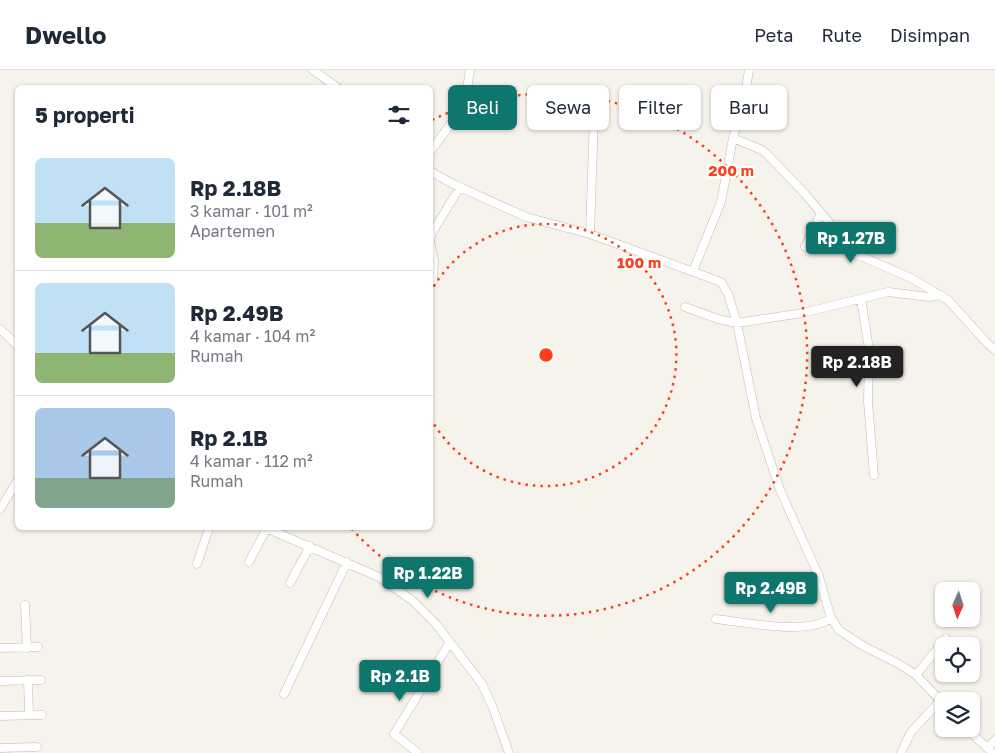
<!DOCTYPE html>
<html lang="id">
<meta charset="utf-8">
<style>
body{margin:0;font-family:"Golos Text",sans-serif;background:#f2f2f3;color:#1f2937;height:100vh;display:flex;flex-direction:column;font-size:19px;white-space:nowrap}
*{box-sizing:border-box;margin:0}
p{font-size:16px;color:#747a83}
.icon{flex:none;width:28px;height:28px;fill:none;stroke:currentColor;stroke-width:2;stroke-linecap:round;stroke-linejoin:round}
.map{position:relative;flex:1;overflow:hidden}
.panel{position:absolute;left:15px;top:15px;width:418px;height:445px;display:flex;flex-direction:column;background:#fff;border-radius:8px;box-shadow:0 1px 4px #0004}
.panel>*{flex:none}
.top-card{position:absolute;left:448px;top:15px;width:472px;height:45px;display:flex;gap:10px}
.needle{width:32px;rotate:183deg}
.fabs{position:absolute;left:935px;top:512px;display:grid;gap:10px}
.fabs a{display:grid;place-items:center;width:45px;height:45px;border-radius:8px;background:#fff;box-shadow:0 1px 4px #0004;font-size:25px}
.price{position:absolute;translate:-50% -42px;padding:0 11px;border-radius:5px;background:#0f766e;color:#fff;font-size:16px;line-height:32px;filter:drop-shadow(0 1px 2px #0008)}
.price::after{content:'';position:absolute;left:50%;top:30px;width:15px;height:11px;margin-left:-8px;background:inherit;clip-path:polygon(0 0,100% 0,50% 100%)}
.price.selected{background:#222;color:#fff}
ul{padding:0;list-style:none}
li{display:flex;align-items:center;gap:15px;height:125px;padding:0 20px}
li+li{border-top:1px solid #e0e1e3}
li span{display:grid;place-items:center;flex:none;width:140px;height:100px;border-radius:8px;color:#555}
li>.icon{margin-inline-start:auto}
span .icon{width:60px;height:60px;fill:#fffc;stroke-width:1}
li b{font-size:21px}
h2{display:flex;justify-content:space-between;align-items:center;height:60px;padding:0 20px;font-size:21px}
.tag{padding:0 18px;border-radius:8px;background:#fff;box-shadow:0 1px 4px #0004;font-size:18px;line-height:45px}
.tag.selected{background:#0f766e;color:#fff}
header{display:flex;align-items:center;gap:30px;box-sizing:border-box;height:70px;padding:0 25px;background:#fff;border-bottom:1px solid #e0e1e3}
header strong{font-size:24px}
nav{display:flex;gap:28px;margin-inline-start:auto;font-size:18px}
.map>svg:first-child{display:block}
</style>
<header>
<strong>Dwello</strong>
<nav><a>Peta</a><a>Rute</a><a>Disimpan</a></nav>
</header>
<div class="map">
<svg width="995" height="683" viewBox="0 0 995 683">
<rect width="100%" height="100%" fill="#f6f3ec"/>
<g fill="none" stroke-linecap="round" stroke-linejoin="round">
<g stroke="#c2bbae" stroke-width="9">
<path id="minor" d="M 313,0 L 338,18
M 733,68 L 762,80 L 767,84 L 805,124 L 856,184 L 911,208 L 948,230 L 987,273 L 995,280
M 430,82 L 464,36 L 470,0
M 430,101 L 453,114 L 526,147 L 590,164 L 721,212 L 728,224 L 737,253 L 756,348 L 780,420 L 818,504 L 831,548 L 839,560 L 863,576 L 899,594 L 916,605 L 944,634
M 590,164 L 594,44
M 805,177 L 821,143
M 693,201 L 721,132 L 733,68 L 745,25 L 749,0
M 433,211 L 434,190 L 430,171 L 432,163 L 460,117
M 861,229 L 869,279 L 868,332 L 874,405
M 685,237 L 718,249 L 737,253 L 803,243 L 888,222 L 929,227 L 941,225
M 0,259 L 18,276
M 0,439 L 18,410
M 266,458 L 379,507 L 413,531 L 436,554 L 482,614 L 493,638 L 509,683
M 249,492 L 267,458
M 197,494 L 209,458
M 290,513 L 310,476
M 25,535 L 27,578
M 716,549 C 745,552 807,566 831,548
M 0,578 L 38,577
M 916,605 L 946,568
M 28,610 L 29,645
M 0,611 L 41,610
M 284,624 L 347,492
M 0,646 L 42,645
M 967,659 L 993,683
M 0,678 L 37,677
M 987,678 L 995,670
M 418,683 L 394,664 L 450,572
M 901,683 L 911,662 L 941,630"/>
</g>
<use href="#minor" stroke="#fff" stroke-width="8"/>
</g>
<g fill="none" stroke="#fc3f1d" stroke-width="2.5" stroke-dasharray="2.5 5">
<path d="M430 223A131 131 0 1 1 430 347"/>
<path d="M432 50A261 261 0 1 1 351 458"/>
</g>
<circle cx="546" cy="285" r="8" fill="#fc3f1d" stroke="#fff" stroke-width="2.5"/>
<g font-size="15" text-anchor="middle" font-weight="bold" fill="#fc3f1d" stroke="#fff" stroke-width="4.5" stroke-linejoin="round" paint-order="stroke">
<text x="731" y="106">200 m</text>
<text x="639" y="198">100 m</text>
</g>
</svg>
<div class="fabs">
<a><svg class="needle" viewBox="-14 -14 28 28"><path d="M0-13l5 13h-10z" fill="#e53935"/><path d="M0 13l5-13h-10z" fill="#747a83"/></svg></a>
<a><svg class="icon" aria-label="locate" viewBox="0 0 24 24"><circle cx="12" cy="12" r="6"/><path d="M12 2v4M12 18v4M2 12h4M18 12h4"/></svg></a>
<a><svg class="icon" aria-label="layers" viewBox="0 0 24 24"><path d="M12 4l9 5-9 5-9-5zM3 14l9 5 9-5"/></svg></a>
</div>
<b class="price" style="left:851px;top:194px">Rp 1.27B</b>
<b class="price selected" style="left:857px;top:318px">Rp 2.18B</b>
<b class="price" style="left:428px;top:529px">Rp 1.22B</b>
<b class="price" style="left:771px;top:544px">Rp 2.49B</b>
<b class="price" style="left:400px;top:632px">Rp 2.1B</b>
<div class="top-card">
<a class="tag selected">Beli</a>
<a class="tag">Sewa</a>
<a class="tag">Filter</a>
<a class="tag">Baru</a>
</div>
<section class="panel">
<h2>5 properti<svg class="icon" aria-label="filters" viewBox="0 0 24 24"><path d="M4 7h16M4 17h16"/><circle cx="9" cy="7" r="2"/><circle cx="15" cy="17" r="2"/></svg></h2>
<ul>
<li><span style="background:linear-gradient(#bfe0f5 65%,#8fb573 0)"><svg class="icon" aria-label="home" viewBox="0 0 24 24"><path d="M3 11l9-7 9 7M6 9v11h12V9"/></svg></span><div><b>Rp 2.18B</b><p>3 kamar · 101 m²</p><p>Apartemen</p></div></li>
<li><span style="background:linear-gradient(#bfe0f5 70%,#8fb573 0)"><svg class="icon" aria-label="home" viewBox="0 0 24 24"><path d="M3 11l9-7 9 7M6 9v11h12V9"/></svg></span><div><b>Rp 2.49B</b><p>4 kamar · 104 m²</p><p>Rumah</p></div></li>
<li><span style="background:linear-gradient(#a9c7e8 70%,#7fa58c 0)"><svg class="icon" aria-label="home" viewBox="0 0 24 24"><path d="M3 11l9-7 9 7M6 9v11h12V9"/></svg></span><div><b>Rp 2.1B</b><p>4 kamar · 112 m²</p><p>Rumah</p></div></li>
</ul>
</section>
</div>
